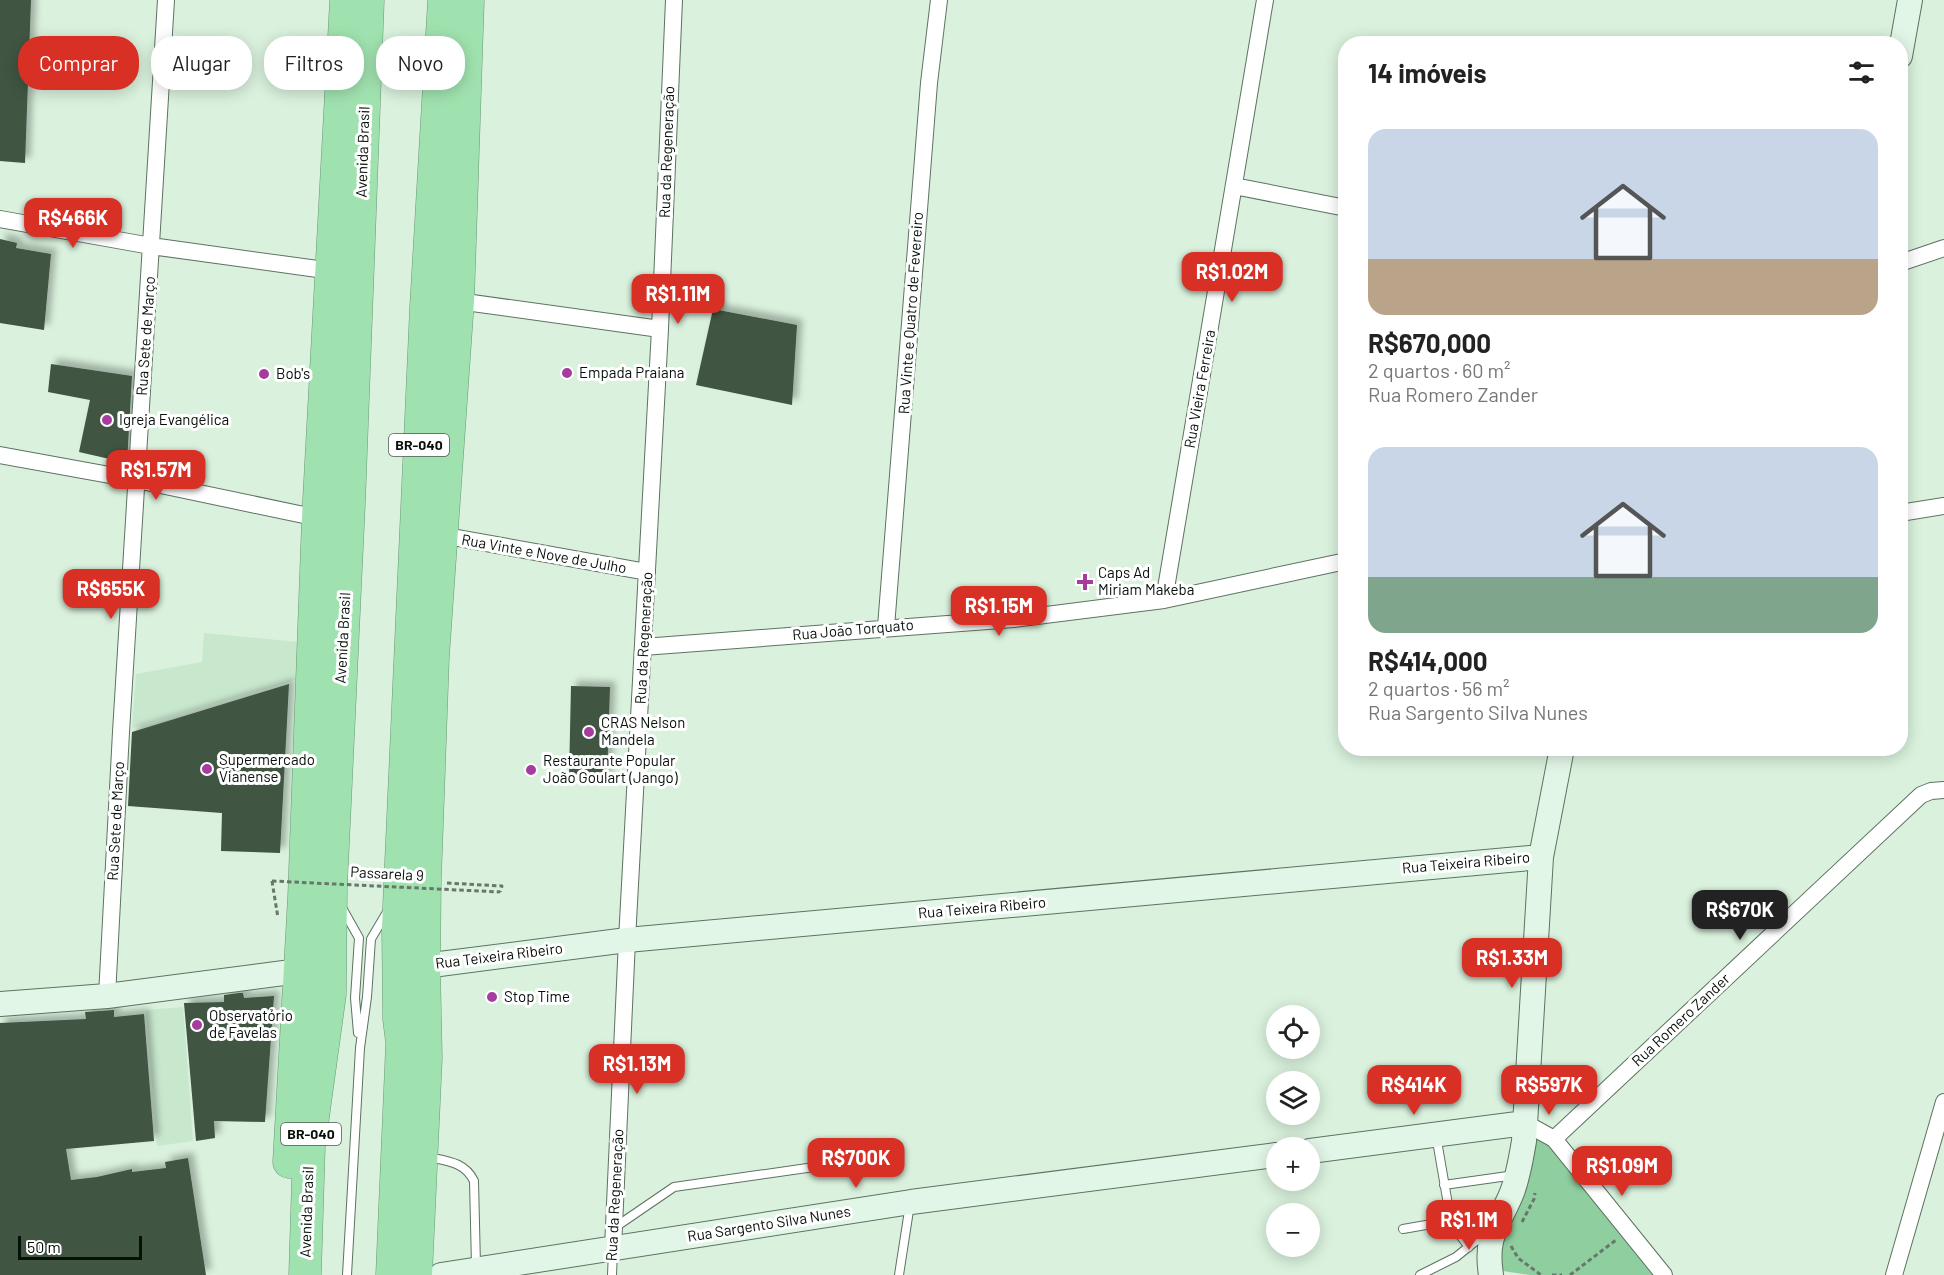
<!DOCTYPE html>
<html lang="pt">
<meta charset="utf-8">
<style>
body{margin:0;font-family:Barlow,sans-serif;background:#f6f6f6;color:#222;height:100vh;display:flex;flex-direction:column;font-size:22px;white-space:nowrap}
*{box-sizing:border-box;margin:0}
p{font-size:20px;color:#767676}
.icon{flex:none;width:33px;height:33px;fill:none;stroke:currentColor;stroke-width:2;stroke-linecap:round;stroke-linejoin:round}
.map{position:relative;flex:1;overflow:hidden}
.panel{position:absolute;left:1338px;top:36px;width:570px;height:720px;display:flex;flex-direction:column;background:#fff;border-radius:24px;box-shadow:0 3px 15px #0003}
.panel>*{flex:none}
.top-card{position:absolute;left:18px;top:36px;width:570px;height:54px;display:flex;gap:12px}
.buttons{position:absolute;left:1266px;top:1005px;display:grid;gap:12px}
.buttons a{display:grid;place-items:center;width:54px;height:54px;border-radius:50%;background:#fff;box-shadow:0 3px 15px #0003;font-size:30px}
.scale{position:absolute;left:18px;bottom:15px;width:124px;box-sizing:border-box;padding-left:6px;border:3px solid #070f09;border-top:0;font-size:16px;line-height:21px;white-space:nowrap;color:#070f09;-webkit-text-stroke:4px #fff;paint-order:stroke}
.price{position:absolute;translate:-50% -51px;padding:0 14px;border-radius:12px;background:#d93025;color:#fff;font-size:20px;line-height:39px;filter:drop-shadow(0 2px 3px #0008)}
.price::after{content:'';position:absolute;left:50%;top:36px;width:18px;height:14px;margin-left:-9px;background:inherit;clip-path:polygon(0 0,100% 0,50% 100%)}
.price.selected{background:#222;color:#fff}
ul{padding:0;list-style:none}
li{display:grid;align-content:center;gap:12px;height:318px;padding:0 30px}
li span{display:grid;place-items:center;height:186px;border-radius:18px;color:#555}
li>.icon{margin-inline-start:auto}
span .icon{width:108px;height:108px;fill:#fffc;stroke-width:1}
li b{font-size:26px}
h2{display:flex;justify-content:space-between;align-items:center;height:72px;padding:0 30px;font-size:26px}
.chip{padding:0 21px;border-radius:24px;background:#fff;box-shadow:0 3px 15px #0003;font-size:21px;line-height:54px}
.chip.selected{background:#d93025;color:#fff}
.map>svg:first-child{display:block}
</style>
<div class="map">
<svg width="1944" height="1275" viewBox="0 0 1944 1275">
<defs>
<filter id="shadow"><feDropShadow dx="5.5" dy="-5.5" stdDeviation="3" flood-color="#0004"/></filter>
</defs>
<rect width="100%" height="100%" fill="#d9f1dd"/>
<path fill="#c8e8ce" d="M 204,633 L 299,642 L 299,679 L 132,728 L 136,674 L 202,662 Z
M 183,1007 L 193,1141 L 157,1146 L 146,1010 Z"/>
<path fill="#8fce9e" d="M 1536,1130 L 1542,1138 L 1667,1275 L 1530,1275 L 1503,1271 L 1499,1263 L 1499,1242 Z"/>
<path fill="#3f5443" filter="url(#shadow)" d="M 0,0 L 31,0 L 25,163 L 0,161 Z
M 0,239 L 17,243 L 16,248 L 51,254 L 44,330 L 0,323 Z
M 713,309 L 797,325 L 792,405 L 696,385 Z
M 51,364 L 132,376 L 127,463 L 79,452 L 90,400 L 48,392 Z
M 289,684 L 280,853 L 221,851 L 222,813 L 128,806 L 132,732 Z
M 571,686 L 610,687 L 607,778 L 569,778 Z
M 239,993 L 243,993 L 244,998 L 274,996 L 265,1122 L 214,1121 L 215,1138 L 196,1141 L 184,1003 L 224,1002 L 224,995 Z
M 114,1010 L 114,1017 L 144,1014 L 154,1141 L 66,1149 L 71,1180 L 97,1177 L 132,1169 L 132,1172 L 166,1168 L 165,1162 L 188,1158 L 206,1275 L 0,1275 L 0,1023 L 86,1019 L 85,1012 Z"/>
<g fill="none" stroke-linecap="round" stroke-linejoin="round">
<g stroke="#5d7362" stroke-width="10">
<path id="lane" d="M 341,906 L 359,938 L 355,998 L 358,1033
M 428,1157 C 447,1161 465,1162 474,1181 L 476,1266
M 1444,1185 L 1515,1175
M 1449,1221 L 1469,1247
M 614,1228 L 674,1187 L 821,1166
M 1403,1229 L 1449,1221 L 1450,1216 L 1436,1135
M 347,1275 L 360,1048 L 367,997 L 371,939 L 387,912
M 612,1275 L 613,1251
M 899,1275 L 910,1204
M 1420,1275 L 1456,1257 L 1487,1232"/>
</g>
<g stroke="#5d7362" stroke-width="18">
<path id="street" d="M 1234,186 L 1346,208
M 0,219 L 151,246 L 332,271
M 1900,263 L 1944,248
M 458,301 L 660,329
M 0,455 L 137,480 L 318,518
M 1900,513 L 1944,506
M 441,535 L 647,572
M 1164,600 L 1265,0
M 886,627 L 929,83 L 939,0
M 643,647 L 1014,619 L 1164,600 L 1346,561
M 107,996 L 121,732 L 166,0
M 1525,1123 L 1554,1139 L 1664,1275
M 1554,1139 L 1921,795 L 1931,791 L 1944,790
M 613,1248 L 627,940 L 660,329 L 674,0
M 1894,1275 L 1944,1102"/>
</g>
<g stroke="#5d7362" stroke-width="26">
<path id="secondary" d="M 1900,56 L 1910,0
M 424,966 L 627,940 L 1541,857
M 0,1004 L 107,996 L 299,971
M 1310,1151 L 1525,1123
M 441,1275 L 911,1202 L 1276,1155
M 1491,1275 C 1485,1237 1497,1227 1511,1195 C 1518,1178 1521,1159 1524,1141 L 1541,857 L 1562,748"/>
</g>
<g stroke="#6a9875" stroke-width="33">
<path id="highway" d="M 289,1162 L 304,897 L 318,518 L 346,0
M 305,1275 L 309,1146 L 330,994 L 331,888 L 349,504 L 368,0
M 392,1275 L 402,1043 L 399,1019 L 398,928 L 426,307 L 444,0
M 416,1275 L 426,1058 L 424,966 L 425,881 L 433,657 L 458,301 L 468,0"/>
</g>
<path stroke="#68776b" stroke-width="3" stroke-dasharray="4.5 3" stroke-linecap="butt" d="M 272,881 L 278,918
M 447,883 L 502,886 L 500,892
M 1522,1222 L 1534,1199 L 1535,1193
M 1511,1246 L 1518,1258 L 1541,1275
M 1552,1275 L 1562,1275
M 1570,1275 L 1616,1240"/>
<use href="#lane" stroke="#fff" stroke-width="8"/>
<use href="#street" stroke="#fff" stroke-width="16"/>
<use href="#secondary" stroke="#e2f6e7" stroke-width="24"/>
<use href="#highway" stroke="#a0e2af" stroke-width="32"/>
<path stroke="#68776b" stroke-width="3" stroke-dasharray="4.5 3" stroke-linecap="butt" d="M 272,881 L 500,892"/>
</g>
<g fill="#a63c9e" stroke="#fff" stroke-width="2">
<circle cx="567" cy="373" r="6"/>
<circle cx="264" cy="374" r="6"/>
<circle cx="107" cy="420" r="6"/>
<path d="M1082 573h6v6h6v6h-6v6h-6v-6h-6v-6h6z"/>
<circle cx="589" cy="732" r="6"/>
<circle cx="207" cy="769" r="6"/>
<circle cx="531" cy="770" r="6"/>
<circle cx="492" cy="997" r="6"/>
<circle cx="197" cy="1025" r="6"/>
</g>
<g text-anchor="middle" stroke-width="6" stroke-linejoin="round" paint-order="stroke">
<g fill="#fff" stroke="#515753" stroke-width="1.5">
<rect x="389" y="434" width="60" height="22" rx="4.5"/>
<rect x="281" y="1123" width="60" height="22" rx="4.5"/>
</g>
<g font-size="14" font-weight="bold" fill="#070f09">
<text x="419" y="450">BR-040</text>
<text x="311" y="1139">BR-040</text>
</g>
<g font-size="15" fill="#070f09" stroke="#fff">
<text transform="translate(363 152) rotate(-88)" y="5">Avenida Brasil</text>
<text transform="translate(667 152) rotate(-88)" y="5">Rua da Regeneração</text>
<text transform="translate(911 313) rotate(-86)" y="5">Rua Vinte e Quatro de Fevereiro</text>
<text transform="translate(146 336) rotate(-86)" y="5">Rua Sete de Março</text>
<text transform="translate(1200 389) rotate(-80)" y="5">Rua Vieira Ferreira</text>
<text transform="translate(544 554) rotate(10)" y="5">Rua Vinte e Nove de Julho</text>
<text transform="translate(853 630) rotate(-5)" y="5">Rua João Torquato</text>
<text transform="translate(343 638) rotate(-87)" y="5">Avenida Brasil</text>
<text transform="translate(644 638) rotate(-87)" y="5">Rua da Regeneração</text>
<text transform="translate(116 821) rotate(-87)" y="5">Rua Sete de Março</text>
<text transform="translate(1466 863) rotate(-5)" y="5">Rua Teixeira Ribeiro</text>
<text transform="translate(387 874) rotate(3)" y="5">Passarela 9</text>
<text transform="translate(982 908) rotate(-5)" y="5">Rua Teixeira Ribeiro</text>
<text transform="translate(499 956) rotate(-7)" y="5">Rua Teixeira Ribeiro</text>
<text transform="translate(1681 1020) rotate(-43)" y="5">Rua Romero Zander</text>
<text transform="translate(615 1195) rotate(-87)" y="5">Rua da Regeneração</text>
<text transform="translate(307 1212) rotate(-88)" y="5">Avenida Brasil</text>
<text transform="translate(769 1224) rotate(-9)" y="5">Rua Sargento Silva Nunes</text>
</g>
<g font-size="15" fill="#070f09" stroke="#fff" text-anchor="start">
<text x="579" y="378">Empada Praiana</text>
<text x="276" y="379">Bob's</text>
<text x="119" y="425">Igreja Evangélica</text>
<text x="1098" y="578">Caps Ad<tspan x="1098" dy="17">Miriam Makeba</tspan></text>
<text x="601" y="728">CRAS Nelson<tspan x="601" dy="17">Mandela</tspan></text>
<text x="219" y="765">Supermercado<tspan x="219" dy="17">Vianense</tspan></text>
<text x="543" y="766">Restaurante Popular<tspan x="543" dy="17">João Goulart (Jango)</tspan></text>
<text x="504" y="1002">Stop Time</text>
<text x="209" y="1021">Observatório<tspan x="209" dy="17">de Favelas</tspan></text>
</g>
</g>
</svg>
<div class="buttons">
<a><svg class="icon" aria-label="locate" viewBox="0 0 24 24"><circle cx="12" cy="12" r="6"/><path d="M12 2v4M12 18v4M2 12h4M18 12h4"/></svg></a>
<a><svg class="icon" aria-label="layers" viewBox="0 0 24 24"><path d="M12 4l9 5-9 5-9-5zM3 14l9 5 9-5"/></svg></a>
<a>+</a>
<a>−</a>
</div>
<div class="scale">50 m</div>
<b class="price" style="left:73px;top:249px">R$466K</b>
<b class="price" style="left:1232px;top:303px">R$1.02M</b>
<b class="price" style="left:678px;top:325px">R$1.11M</b>
<b class="price" style="left:156px;top:501px">R$1.57M</b>
<b class="price" style="left:111px;top:620px">R$655K</b>
<b class="price" style="left:999px;top:637px">R$1.15M</b>
<b class="price selected" style="left:1740px;top:941px">R$670K</b>
<b class="price" style="left:1512px;top:989px">R$1.33M</b>
<b class="price" style="left:637px;top:1095px">R$1.13M</b>
<b class="price" style="left:1414px;top:1116px">R$414K</b>
<b class="price" style="left:1549px;top:1116px">R$597K</b>
<b class="price" style="left:856px;top:1189px">R$700K</b>
<b class="price" style="left:1622px;top:1197px">R$1.09M</b>
<b class="price" style="left:1469px;top:1251px">R$1.1M</b>
<div class="top-card">
<a class="chip selected">Comprar</a>
<a class="chip">Alugar</a>
<a class="chip">Filtros</a>
<a class="chip">Novo</a>
</div>
<section class="panel">
<h2>14 imóveis<svg class="icon" aria-label="filters" viewBox="0 0 24 24"><path d="M4 7h16M4 17h16"/><circle cx="9" cy="7" r="2"/><circle cx="15" cy="17" r="2"/></svg></h2>
<ul>
<li><span style="background:linear-gradient(#c9d6e8 70%,#b9a48a 0)"><svg class="icon" aria-label="home" viewBox="0 0 24 24"><path d="M3 11l9-7 9 7M6 9v11h12V9"/></svg></span><div><b>R$670,000</b><p>2 quartos · 60 m²</p><p>Rua Romero Zander</p></div></li>
<li><span style="background:linear-gradient(#c9d6e8 70%,#7fa58c 0)"><svg class="icon" aria-label="home" viewBox="0 0 24 24"><path d="M3 11l9-7 9 7M6 9v11h12V9"/></svg></span><div><b>R$414,000</b><p>2 quartos · 56 m²</p><p>Rua Sargento Silva Nunes</p></div></li>
</ul>
</section>
</div>
